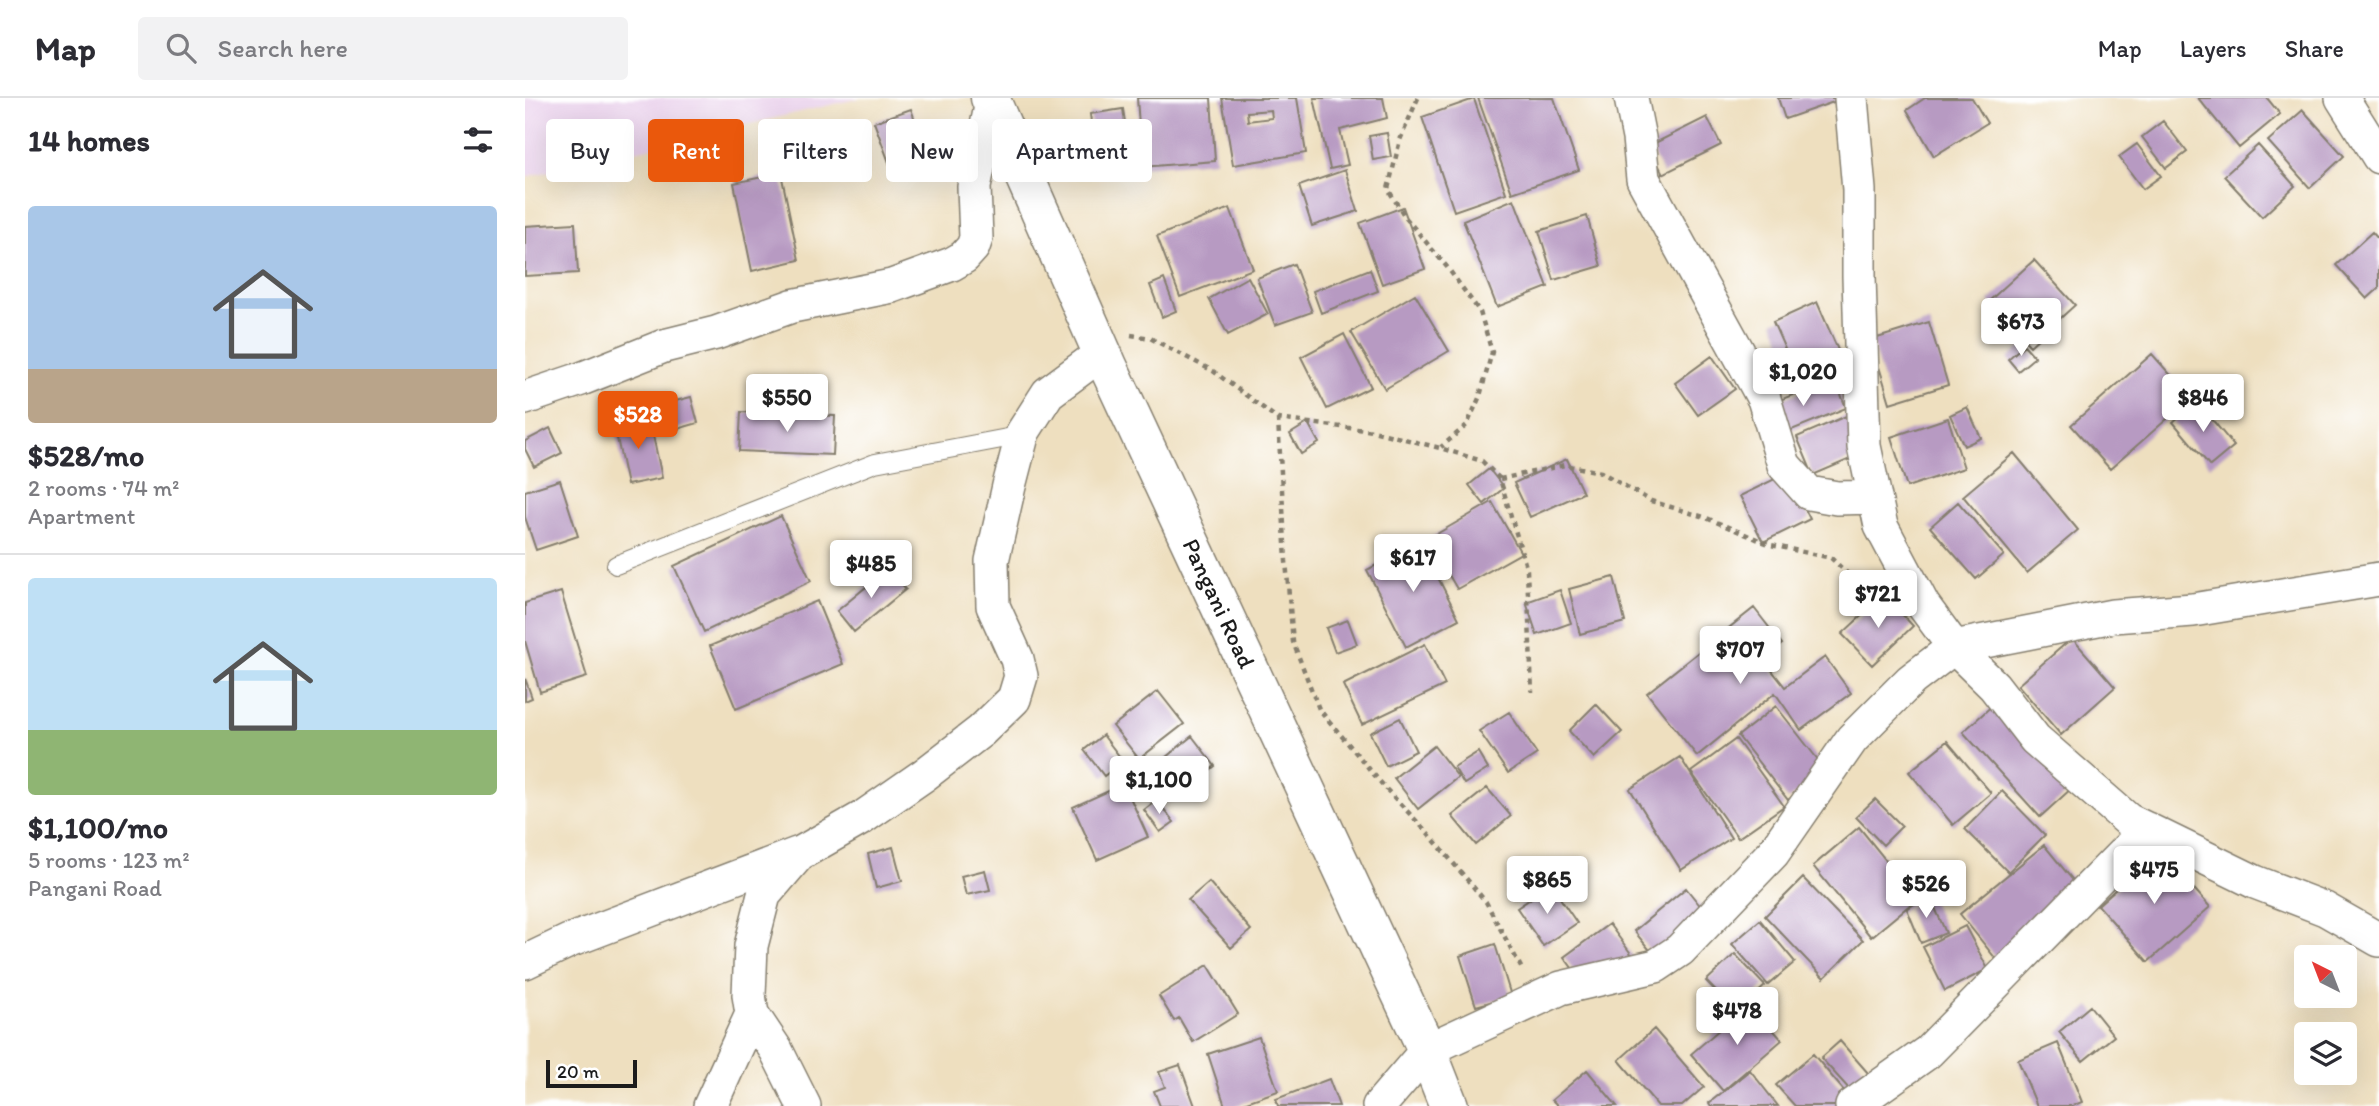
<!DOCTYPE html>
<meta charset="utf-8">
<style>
body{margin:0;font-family:Itim,sans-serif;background:#f2f2f3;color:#2b2b33;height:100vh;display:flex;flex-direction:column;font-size:26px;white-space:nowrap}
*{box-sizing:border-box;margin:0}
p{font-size:23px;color:#7c7c81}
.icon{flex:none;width:38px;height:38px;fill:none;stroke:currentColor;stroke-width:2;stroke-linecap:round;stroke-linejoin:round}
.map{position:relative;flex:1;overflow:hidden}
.sheet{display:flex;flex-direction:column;background:#fff;width:525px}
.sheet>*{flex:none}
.guide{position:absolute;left:21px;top:21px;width:665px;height:63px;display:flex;gap:14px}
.needle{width:46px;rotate:318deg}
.tools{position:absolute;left:1769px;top:847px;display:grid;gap:14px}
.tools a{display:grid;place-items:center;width:63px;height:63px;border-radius:7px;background:#fff;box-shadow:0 7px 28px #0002;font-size:35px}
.scale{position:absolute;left:21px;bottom:18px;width:91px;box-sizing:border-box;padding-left:7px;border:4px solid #1c1c1c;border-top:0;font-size:19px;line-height:24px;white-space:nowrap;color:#1c1c1c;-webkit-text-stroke:5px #fff;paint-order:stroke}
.price{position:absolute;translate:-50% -60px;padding:0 16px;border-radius:7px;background:#fff;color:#222;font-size:23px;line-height:46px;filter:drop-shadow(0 2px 4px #0008)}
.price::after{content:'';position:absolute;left:50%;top:42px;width:21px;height:16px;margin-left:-10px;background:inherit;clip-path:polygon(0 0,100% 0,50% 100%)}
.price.current{background:#ea580c;color:#fff}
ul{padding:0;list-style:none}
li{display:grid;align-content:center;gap:14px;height:371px;padding:0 28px}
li+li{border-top:2px solid #e1e1e2}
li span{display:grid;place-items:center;height:217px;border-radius:7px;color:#555}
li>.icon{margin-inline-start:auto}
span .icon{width:126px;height:126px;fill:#fffc;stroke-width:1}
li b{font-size:30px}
h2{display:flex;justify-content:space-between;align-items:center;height:84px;padding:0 28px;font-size:30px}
.chip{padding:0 24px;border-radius:7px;background:#fff;box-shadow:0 7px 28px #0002;font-size:24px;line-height:63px}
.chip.current{background:#ea580c;color:#fff}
header{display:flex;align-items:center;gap:42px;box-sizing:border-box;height:98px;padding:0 35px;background:#fff;border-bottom:2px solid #e1e1e2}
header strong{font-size:33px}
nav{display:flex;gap:38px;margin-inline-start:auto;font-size:24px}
.search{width:490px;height:63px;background:#f2f2f3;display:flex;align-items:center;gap:18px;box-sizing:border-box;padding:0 24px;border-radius:7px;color:#7c7c81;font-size:26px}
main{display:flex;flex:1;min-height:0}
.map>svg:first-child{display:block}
</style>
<header>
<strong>Map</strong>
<div class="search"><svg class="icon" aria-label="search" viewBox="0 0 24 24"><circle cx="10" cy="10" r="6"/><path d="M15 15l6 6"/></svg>Search here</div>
<nav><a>Map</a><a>Layers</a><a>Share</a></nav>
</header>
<main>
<section class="sheet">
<h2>14 homes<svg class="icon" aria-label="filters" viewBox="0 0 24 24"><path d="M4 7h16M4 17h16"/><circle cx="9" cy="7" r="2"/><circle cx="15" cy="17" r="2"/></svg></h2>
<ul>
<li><span style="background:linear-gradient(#a9c7e8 75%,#b9a48a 0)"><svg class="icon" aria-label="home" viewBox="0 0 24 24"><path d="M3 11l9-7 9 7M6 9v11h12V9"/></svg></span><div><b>$528/mo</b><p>2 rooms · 74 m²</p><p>Apartment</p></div></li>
<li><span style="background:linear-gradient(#bfe0f5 70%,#8fb573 0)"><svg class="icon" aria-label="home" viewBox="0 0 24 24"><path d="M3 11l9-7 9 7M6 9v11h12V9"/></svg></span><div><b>$1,100/mo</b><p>5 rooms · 123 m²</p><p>Pangani Road</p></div></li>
</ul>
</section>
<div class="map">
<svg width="1854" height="1008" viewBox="0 0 1854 1008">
<rect width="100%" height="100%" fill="#fff"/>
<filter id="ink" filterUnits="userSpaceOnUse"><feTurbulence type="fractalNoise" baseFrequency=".0143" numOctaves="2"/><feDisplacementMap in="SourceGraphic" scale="14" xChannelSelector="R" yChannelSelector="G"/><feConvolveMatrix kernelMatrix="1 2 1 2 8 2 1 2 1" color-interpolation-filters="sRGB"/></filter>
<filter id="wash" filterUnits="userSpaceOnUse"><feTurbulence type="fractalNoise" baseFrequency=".00686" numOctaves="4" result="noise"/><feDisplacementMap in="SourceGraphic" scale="28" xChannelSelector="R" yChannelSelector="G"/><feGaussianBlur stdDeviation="1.57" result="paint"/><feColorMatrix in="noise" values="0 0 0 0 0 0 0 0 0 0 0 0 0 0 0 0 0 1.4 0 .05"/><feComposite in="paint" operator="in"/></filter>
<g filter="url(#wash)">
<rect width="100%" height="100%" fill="#eedfbf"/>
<path fill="#ead1ec" d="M 0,0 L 335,0 L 0,79 Z"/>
<g id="blocks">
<path fill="#b79ac2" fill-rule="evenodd" d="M 612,0 L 686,0 L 690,63 L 617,69 Z
M 697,0 L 772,0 L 781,55 L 708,67 ZM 746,12 L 747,20 L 723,23 L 722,14 Z
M 789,0 L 858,0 L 862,20 L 815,32 L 823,67 L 805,71 Z
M 953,0 L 1029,0 L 1054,72 L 987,95 Z
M 1253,0 L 1320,0 L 1260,21 Z
M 1400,0 L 1447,0 L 1462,25 L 1409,58 L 1382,12 Z
M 1673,0 L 1742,0 L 1755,16 L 1714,50 Z
M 949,1 L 981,95 L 929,113 L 897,19 Z
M 386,11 L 404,61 L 368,75 L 349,24 Z
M 598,11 L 606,65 L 572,70 L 565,16 Z
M 1778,12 L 1819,58 L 1785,90 L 1743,43 Z
M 1182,19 L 1196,47 L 1138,76 L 1124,48 Z
M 1638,23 L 1662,54 L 1641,70 L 1617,39 Z
M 862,35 L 866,59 L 848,62 L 844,38 Z
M 1612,46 L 1636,78 L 1618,91 L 1594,59 Z
M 1733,47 L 1770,88 L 1737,119 L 1699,78 Z
M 820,72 L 833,113 L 787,128 L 774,88 Z
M 256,75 L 274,162 L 227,173 L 209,85 Z
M 989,101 L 1023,189 L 972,209 L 938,122 Z
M 878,109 L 900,171 L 857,186 L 835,125 Z
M 705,110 L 728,171 L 655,199 L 632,138 Z
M 1062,118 L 1076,168 L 1029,182 L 1014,133 Z
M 50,125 L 53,175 L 0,178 L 0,128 Z
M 1847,134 L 1854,142 L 1854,190 L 1842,201 L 1811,167 Z
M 1509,162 L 1550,207 L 1505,248 L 1464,203 Z
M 769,166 L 787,214 L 750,227 L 732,180 Z
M 845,171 L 853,193 L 796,215 L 788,193 Z
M 723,179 L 743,216 L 703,237 L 684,201 Z
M 639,181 L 651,213 L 637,219 L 625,187 Z
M 890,196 L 924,253 L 860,291 L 826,234 Z
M 1292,204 L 1320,268 L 1276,288 L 1248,224 Z
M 1404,224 L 1423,287 L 1365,305 L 1346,242 Z
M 819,236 L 846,289 L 802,311 L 776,259 Z
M 1499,247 L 1510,259 L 1493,273 L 1483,261 Z
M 1627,256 L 1666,300 L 1585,371 L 1546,327 Z
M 1187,258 L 1210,291 L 1173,317 L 1150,285 Z
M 1310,280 L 1321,310 L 1247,340 L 1235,310 Z
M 166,299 L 173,325 L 138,335 L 131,308 Z
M 1672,303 L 1709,348 L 1685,368 L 1648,324 Z
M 1442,309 L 1456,340 L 1439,348 L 1425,317 Z
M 216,314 L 310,318 L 308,357 L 214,353 Z
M 1328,315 L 1344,353 L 1288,377 L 1272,339 Z
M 124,318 L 137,380 L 102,387 L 89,326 Z
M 1423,320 L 1439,370 L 1382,389 L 1366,339 Z
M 783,325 L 794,345 L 776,356 L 765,336 Z
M 25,330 L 37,355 L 9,369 L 0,351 L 0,343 Z
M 1489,355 L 1553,432 L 1502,475 L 1438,398 Z
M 1042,361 L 1058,395 L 1005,419 L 989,385 Z
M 964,371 L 979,390 L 959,406 L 944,387 Z
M 1262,375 L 1285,421 L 1238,444 L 1215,398 Z
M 35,382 L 53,438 L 11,452 L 0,419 L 0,393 Z
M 967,404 L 996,455 L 932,491 L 903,441 Z
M 1433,404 L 1479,457 L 1451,481 L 1405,429 Z
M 256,418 L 286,483 L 179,534 L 149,468 Z
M 895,444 L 934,521 L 881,549 L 842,472 Z
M 364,470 L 381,491 L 329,534 L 312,513 Z
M 1089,479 L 1100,524 L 1055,536 L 1044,491 Z
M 1035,492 L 1046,525 L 1012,537 L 1001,504 Z
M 36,494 L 62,579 L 15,594 L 0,543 L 0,505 Z
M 1359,497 L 1388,528 L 1347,567 L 1317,536 Z
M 292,503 L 318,566 L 211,611 L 185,548 Z
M 1229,510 L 1257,546 L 1238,561 L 1260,589 L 1300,559 L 1326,595 L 1276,632 L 1250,595 L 1172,658 L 1122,595 Z
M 823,522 L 832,546 L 810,554 L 801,530 Z
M 1547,540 L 1590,589 L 1536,637 L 1493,587 Z
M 900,546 L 920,587 L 837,627 L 818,587 Z
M 0,580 L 7,600 L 0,603 Z
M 633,593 L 659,626 L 614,661 L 588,628 Z
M 1481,595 L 1558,680 L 1515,719 L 1438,634 Z
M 1071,606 L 1097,634 L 1069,660 L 1044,633 Z
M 1251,608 L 1301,672 L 1263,702 L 1213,638 Z
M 984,614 L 1012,656 L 983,675 L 954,633 Z
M 875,620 L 891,653 L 861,668 L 845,635 Z
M 578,637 L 598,663 L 579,678 L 559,652 Z
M 667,638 L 690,668 L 647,701 L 624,673 Z
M 1211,641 L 1259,708 L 1213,740 L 1166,674 Z
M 1422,643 L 1466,695 L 1428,727 L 1384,674 Z
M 909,648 L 933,679 L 893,711 L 869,680 Z
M 953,654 L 963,671 L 939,686 L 929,669 Z
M 1155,659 L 1206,740 L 1156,772 L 1105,691 Z
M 599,686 L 623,739 L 572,762 L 548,709 Z
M 962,690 L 986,718 L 951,747 L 927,718 Z
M 1477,693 L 1520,737 L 1483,774 L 1440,731 Z
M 1350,701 L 1377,728 L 1358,747 L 1331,719 Z
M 632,702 L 649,724 L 635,734 L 619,712 Z
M 1334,729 L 1392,801 L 1346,839 L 1288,768 Z
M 1519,747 L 1556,792 L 1471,861 L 1435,816 Z
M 368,749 L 377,783 L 351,790 L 343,756 Z
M 1635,752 L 1685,809 L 1623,864 L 1573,807 Z
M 460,772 L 465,792 L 441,797 L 436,778 Z
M 1278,780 L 1338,842 L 1299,880 L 1240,818 Z
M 684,784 L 726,832 L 706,850 L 663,802 Z
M 1026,787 L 1052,825 L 1018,848 L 992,810 Z
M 1161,790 L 1185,820 L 1133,862 L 1109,833 Z
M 1404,796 L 1421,835 L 1396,845 L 1382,811 Z
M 1235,822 L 1270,864 L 1243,887 L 1207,846 Z
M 1084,826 L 1113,865 L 1068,898 L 1039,859 Z
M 1440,828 L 1463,871 L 1420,893 L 1398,849 Z
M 970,846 L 986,898 L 951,908 L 935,858 Z
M 1210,856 L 1240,888 L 1211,914 L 1181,883 Z
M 683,867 L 713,916 L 668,944 L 654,920 L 649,923 L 634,898 Z
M 1225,905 L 1257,942 L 1198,993 L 1166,956 Z
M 1565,908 L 1589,938 L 1558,963 L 1534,934 Z
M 1129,931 L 1179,989 L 1157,1008 L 1133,1008 L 1094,962 Z
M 734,939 L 753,993 L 710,1008 L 700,1008 L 683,956 Z
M 1315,943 L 1343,975 L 1325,992 L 1296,960 Z
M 1533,945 L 1557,1004 L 1547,1008 L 1512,1008 L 1493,962 Z
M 1288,956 L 1325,1000 L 1316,1008 L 1270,1008 L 1251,987 Z
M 655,967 L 670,1008 L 635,1008 L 629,993 L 640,989 L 634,974 Z
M 1062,972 L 1092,1008 L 1033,1008 L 1027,1002 Z
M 1225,972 L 1253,1008 L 1186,1008 L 1184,1005 Z
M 804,981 L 814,1008 L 753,1008 L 751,1001 Z"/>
</g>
</g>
<g filter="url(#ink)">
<use href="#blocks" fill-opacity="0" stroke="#857e6e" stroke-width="2"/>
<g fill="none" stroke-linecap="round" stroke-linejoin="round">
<g stroke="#857e6e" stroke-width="20">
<path id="service" d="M 91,467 L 350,365 L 498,337"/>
</g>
<g stroke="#857e6e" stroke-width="36">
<path id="minor" d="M 1106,0 L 1114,40 L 1118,81 L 1239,301 L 1259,367 L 1284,395 L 1312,400 L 1350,399
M 1326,0 L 1334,92 L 1334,178 L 1339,348 L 1356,428 L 1398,507 L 1429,549 L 1469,588 L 1510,641 L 1603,722 L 1730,784 L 1800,811 L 1854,842
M 1817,0 L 1854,59
M 0,300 L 56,281 L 139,248 L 191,235 L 267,208 L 367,188 L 427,166 L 439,159 L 448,149 L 451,140 L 449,89 L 467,4
M 0,864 L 44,843 L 272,756
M 227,916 L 251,952 L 279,1008
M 185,1008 L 227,916 L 224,897 L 226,848 L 239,797 L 274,756 L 337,720 L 399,677 L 456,633 L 489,601 L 496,578 L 492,561 L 468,508 L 467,463 L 484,388 L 498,334 L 523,295 L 577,255
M 854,1008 L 902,952 L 1036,890 L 1131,868 L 1155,852 L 1248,755 L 1327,641 L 1386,582 L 1429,549 L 1588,518 L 1668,512 L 1854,481
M 1327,1008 L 1403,954 L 1622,731"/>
</g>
<g stroke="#857e6e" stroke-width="41">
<g id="secondary">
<path id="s1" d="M 465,0 L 583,268 L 902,952 L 924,1008"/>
</g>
</g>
<path stroke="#857e6e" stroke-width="4.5" stroke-dasharray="5 5" stroke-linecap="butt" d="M 893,0 L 875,42 L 863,91 L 880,119 L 922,169 L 955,214 L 967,254 L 955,298 L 942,327 L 916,349
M 606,237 L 625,240 L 688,273 L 753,321 L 848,333 L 915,350 L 957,363 L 975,381 L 1002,472 L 1007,594
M 753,321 L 761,463 L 768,544 L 794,611 L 862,692 L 903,735 L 961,804 L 998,873
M 975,381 L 1040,367 L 1076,374 L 1126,403 L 1179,419 L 1246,447 L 1306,460 L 1355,506 L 1362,506"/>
<use href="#service" stroke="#fff" stroke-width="18"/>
<use href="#minor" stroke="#fff" stroke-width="33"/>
<use href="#secondary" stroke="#fff" stroke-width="38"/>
</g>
</g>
<g text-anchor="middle" stroke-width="6" stroke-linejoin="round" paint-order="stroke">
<g font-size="24" fill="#1c1c1c" stroke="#fff">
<text dy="8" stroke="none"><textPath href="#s1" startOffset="555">Pangani Road</textPath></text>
</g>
</g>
</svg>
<div class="tools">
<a><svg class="needle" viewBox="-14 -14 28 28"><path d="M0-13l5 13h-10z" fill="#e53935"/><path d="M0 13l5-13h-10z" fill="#7c7c81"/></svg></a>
<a><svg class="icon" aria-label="layers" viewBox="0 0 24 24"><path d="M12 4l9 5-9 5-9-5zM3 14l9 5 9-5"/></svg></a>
</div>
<div class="scale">20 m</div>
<b class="price" style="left:1496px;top:260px">$673</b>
<b class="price" style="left:1278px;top:310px">$1,020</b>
<b class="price" style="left:262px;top:336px">$550</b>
<b class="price" style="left:1678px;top:336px">$846</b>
<b class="price current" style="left:113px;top:353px">$528</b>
<b class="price" style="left:888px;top:496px">$617</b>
<b class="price" style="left:346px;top:502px">$485</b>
<b class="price" style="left:1353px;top:532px">$721</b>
<b class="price" style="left:1215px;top:588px">$707</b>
<b class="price" style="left:634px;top:718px">$1,100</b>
<b class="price" style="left:1629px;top:808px">$475</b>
<b class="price" style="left:1022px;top:818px">$865</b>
<b class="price" style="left:1401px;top:822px">$526</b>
<b class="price" style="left:1212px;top:949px">$478</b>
<div class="guide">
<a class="chip">Buy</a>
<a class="chip current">Rent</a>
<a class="chip">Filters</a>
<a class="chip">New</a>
<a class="chip">Apartment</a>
</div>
</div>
</main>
